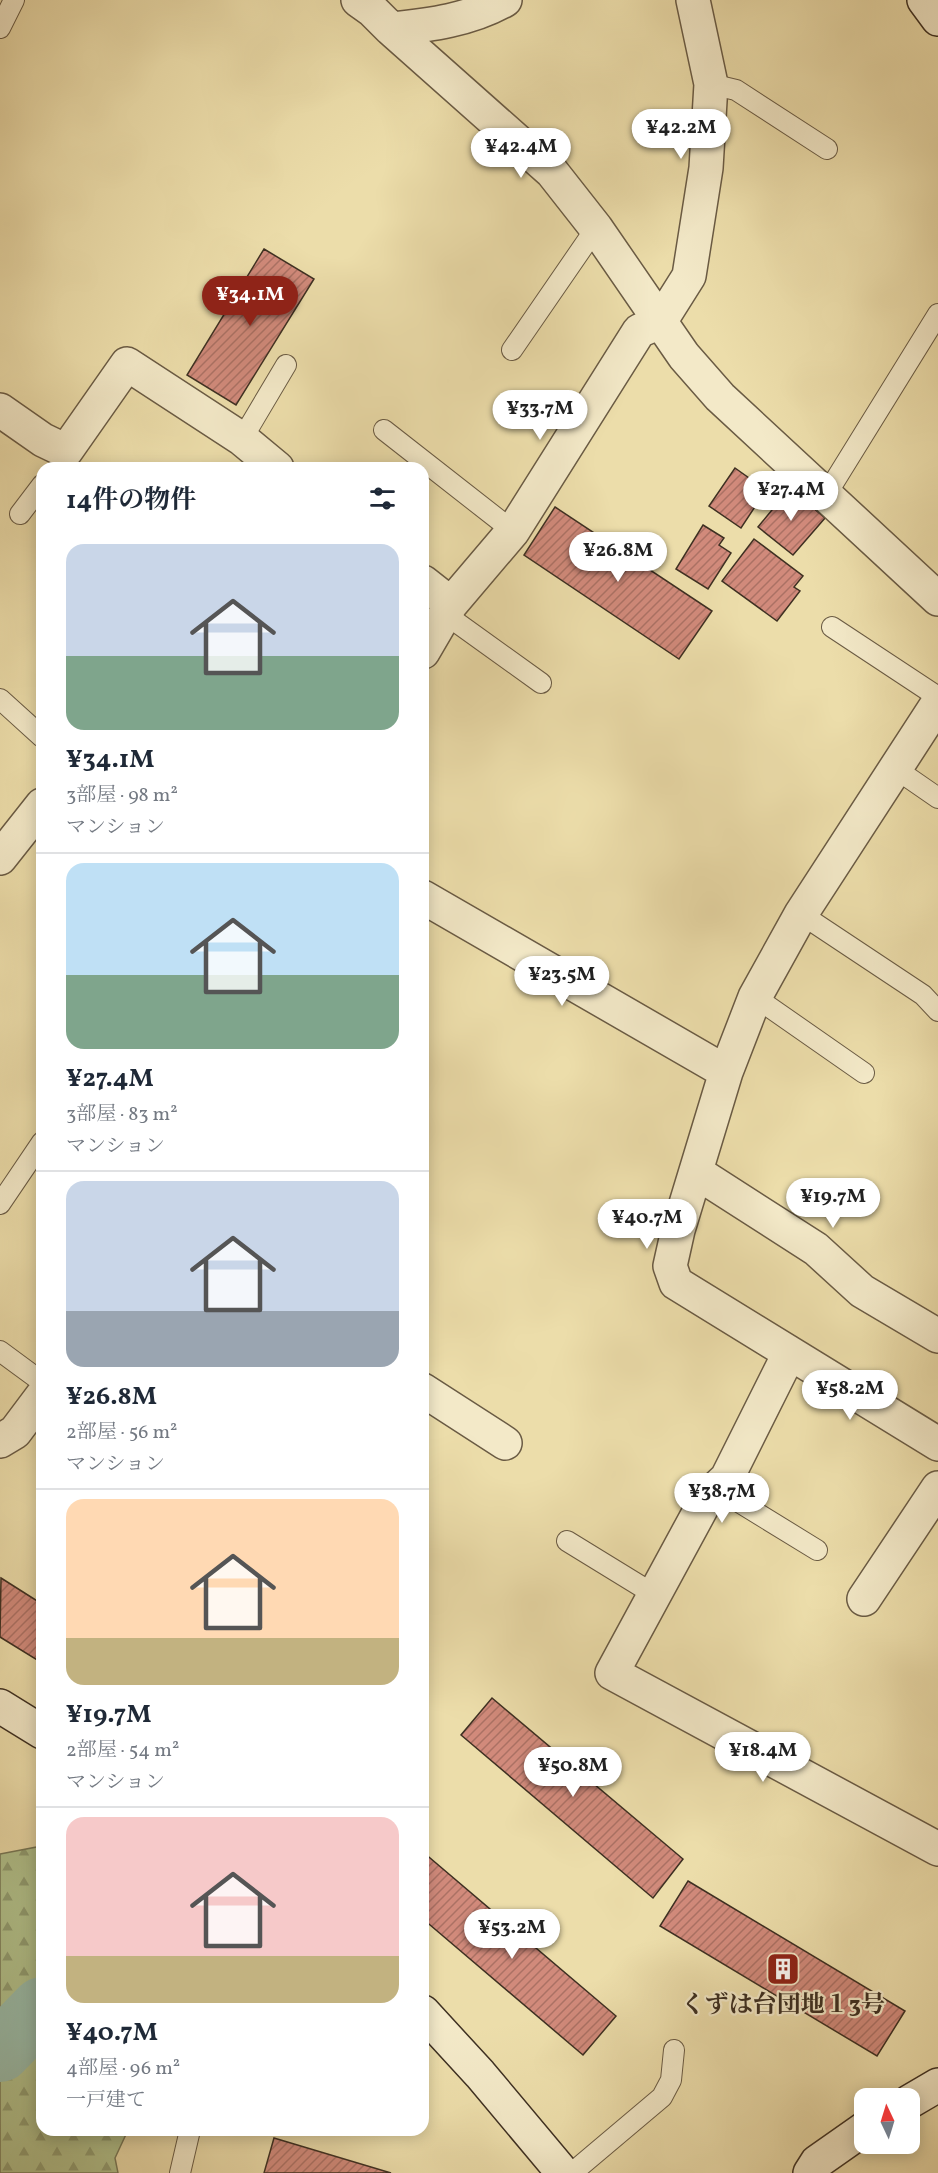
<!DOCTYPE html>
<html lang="ja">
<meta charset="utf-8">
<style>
body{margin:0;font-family:Vollkorn,"Noto Serif JP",serif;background:#f2f2f3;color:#1f2937;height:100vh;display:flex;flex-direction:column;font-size:22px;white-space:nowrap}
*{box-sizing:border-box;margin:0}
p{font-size:20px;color:#747a83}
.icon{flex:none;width:33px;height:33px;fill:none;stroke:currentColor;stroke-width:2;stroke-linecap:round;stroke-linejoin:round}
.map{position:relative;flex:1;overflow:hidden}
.drawer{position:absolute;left:36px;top:462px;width:393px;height:1674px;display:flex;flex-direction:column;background:#fff;border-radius:18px;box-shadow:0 3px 15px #0003}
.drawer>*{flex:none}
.needle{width:39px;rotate:356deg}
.buttons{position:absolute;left:854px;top:2088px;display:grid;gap:12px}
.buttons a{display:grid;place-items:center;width:66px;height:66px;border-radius:12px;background:#fff;box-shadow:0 3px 15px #0003;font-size:30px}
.price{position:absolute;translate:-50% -51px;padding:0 14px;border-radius:21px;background:#fff;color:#222;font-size:20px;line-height:39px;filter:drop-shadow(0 2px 3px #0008)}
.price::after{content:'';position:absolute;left:50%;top:36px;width:18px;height:14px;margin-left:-9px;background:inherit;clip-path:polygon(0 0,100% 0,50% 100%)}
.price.selected{background:#8f2418;color:#fff}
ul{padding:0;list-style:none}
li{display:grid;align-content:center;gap:12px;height:318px;padding:0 30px}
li+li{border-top:2px solid #e0e1e3}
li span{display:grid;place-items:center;height:186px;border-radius:18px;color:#555}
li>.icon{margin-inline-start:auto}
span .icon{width:108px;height:108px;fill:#fffc;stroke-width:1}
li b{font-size:26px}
h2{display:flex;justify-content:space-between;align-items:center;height:72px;padding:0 30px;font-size:26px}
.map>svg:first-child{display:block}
</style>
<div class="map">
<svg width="938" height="2173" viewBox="0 0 938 2173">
<defs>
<pattern id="forest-firs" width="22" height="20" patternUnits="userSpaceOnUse" patternTransform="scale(1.5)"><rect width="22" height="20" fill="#b1c28d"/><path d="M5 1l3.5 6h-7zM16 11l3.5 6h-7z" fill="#919e73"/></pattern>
<pattern id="building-hatch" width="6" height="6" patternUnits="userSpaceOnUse" patternTransform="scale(1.5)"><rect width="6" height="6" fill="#d18a7b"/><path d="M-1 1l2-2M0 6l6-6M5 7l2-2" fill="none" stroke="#ab7164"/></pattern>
</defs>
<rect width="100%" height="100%" fill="#ecddaa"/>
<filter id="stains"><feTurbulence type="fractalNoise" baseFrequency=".00333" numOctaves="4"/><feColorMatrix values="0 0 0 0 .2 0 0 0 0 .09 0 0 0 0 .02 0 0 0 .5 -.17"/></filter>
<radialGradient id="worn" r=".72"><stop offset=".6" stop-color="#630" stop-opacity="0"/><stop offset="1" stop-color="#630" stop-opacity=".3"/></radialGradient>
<path fill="url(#forest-firs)" stroke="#787958" stroke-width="1.5" d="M 42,1846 L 42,2130 L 128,2130 L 115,2158 L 118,2173 L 0,2173 L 0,1854 Z"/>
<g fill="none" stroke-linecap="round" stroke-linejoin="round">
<path stroke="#99bcaa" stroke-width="62" d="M 0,2051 L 42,2008"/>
</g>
<path fill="url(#building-hatch)" stroke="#3e3022" stroke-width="1.5" d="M 264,249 L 314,279 L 236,405 L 187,375 Z
M 735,468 L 766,490 L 741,528 L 709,506 Z
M 790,488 L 825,518 L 793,555 L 758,527 Z
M 555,507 L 712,611 L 679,659 L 524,555 Z
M 703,525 L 724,538 L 719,545 L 731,553 L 708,589 L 676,569 Z
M 754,539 L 803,576 L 794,587 L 800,591 L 777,621 L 722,581 Z
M 1,1578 L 42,1604 L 42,1663 L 0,1637 Z
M 492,1698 L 683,1859 L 653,1898 L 461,1735 Z
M 423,1852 L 616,2016 L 583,2055 L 423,1919 Z
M 688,1881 L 905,2011 L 877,2056 L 660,1926 Z
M 274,2138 L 391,2173 L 264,2173 Z"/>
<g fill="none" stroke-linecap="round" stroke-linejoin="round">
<g stroke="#6a5b44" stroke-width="22">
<path id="lane" d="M 0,28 L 14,0
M 711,84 L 736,90 L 827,149
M 512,350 L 596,228
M 384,430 L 513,531
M 242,439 L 286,365
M 826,495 L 938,314
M 20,514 L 42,485
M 445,614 L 541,683
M 832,627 L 938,697
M 0,699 L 42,737
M 896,769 L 938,798
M 801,914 L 923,995 L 938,1011
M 755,997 L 864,1073
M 0,1204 L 42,1142
M 0,1351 L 42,1382
M 716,1488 L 817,1550
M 567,1541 L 655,1595
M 180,2173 L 190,2130
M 572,2173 L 662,2097 L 671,2080 L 674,2050"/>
</g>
<g stroke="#6a5b44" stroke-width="36">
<path id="street" d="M 358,0 L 372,10 L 391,29 L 552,172 L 596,228 L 684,356 L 720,397 L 938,599
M 391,29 C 430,25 470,20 505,0
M 0,410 L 43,440 L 66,451 L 127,364 L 242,439 L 277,468
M 423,582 L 451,604
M 423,652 L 451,604 L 513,531 L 639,331 L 660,322 L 689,276 L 706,168 L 711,84 L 693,0
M 938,703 L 801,914 L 755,997 L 726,1072 L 678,1230 L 670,1266 L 676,1283 L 938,1444
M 0,858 L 42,805
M 423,897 L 726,1072
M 696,1172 L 816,1249 L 862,1291 L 938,1336
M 789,1354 L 727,1478 L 708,1496 L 612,1673 L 938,1849
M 423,1390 L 505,1443
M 0,1441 L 15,1432 L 42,1396
M 864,1599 L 938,1488"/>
</g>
<g stroke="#3e3022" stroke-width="36">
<path id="secondary" d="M 924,0 L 938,19
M 0,1706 L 42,1732
M 423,2012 L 480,2074 L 563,2173
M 909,2102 L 938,2085
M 810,2173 L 817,2162 L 864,2129"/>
</g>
<use href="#lane" stroke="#f3e9c8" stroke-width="20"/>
<use href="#street" stroke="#f3e9c8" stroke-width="33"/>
<use href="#secondary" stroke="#f3e9c8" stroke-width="33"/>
</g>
<defs>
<g id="building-square" transform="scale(1.725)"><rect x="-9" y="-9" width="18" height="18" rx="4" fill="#8f2418" stroke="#f3e9c8"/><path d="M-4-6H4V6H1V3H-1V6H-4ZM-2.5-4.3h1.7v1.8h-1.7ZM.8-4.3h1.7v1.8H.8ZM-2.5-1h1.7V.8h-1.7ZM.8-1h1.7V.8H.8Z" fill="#fff"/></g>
</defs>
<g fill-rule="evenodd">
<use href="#building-square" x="783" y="1969"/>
</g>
<g text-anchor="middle" stroke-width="4.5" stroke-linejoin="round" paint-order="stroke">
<g font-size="24" font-weight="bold" fill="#3e3022" stroke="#f3e9c8">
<text x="783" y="2012">くずは台団地１3号</text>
</g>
</g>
<rect width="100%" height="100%" filter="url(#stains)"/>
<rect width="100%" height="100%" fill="url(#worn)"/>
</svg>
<div class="buttons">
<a><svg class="needle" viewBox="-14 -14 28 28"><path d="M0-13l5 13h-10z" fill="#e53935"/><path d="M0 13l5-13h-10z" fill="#747a83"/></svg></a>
</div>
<b class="price" style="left:681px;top:160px">¥42.2M</b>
<b class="price" style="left:521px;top:179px">¥42.4M</b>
<b class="price selected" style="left:250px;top:327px">¥34.1M</b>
<b class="price" style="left:540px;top:441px">¥33.7M</b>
<b class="price" style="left:791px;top:522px">¥27.4M</b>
<b class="price" style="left:618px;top:583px">¥26.8M</b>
<b class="price" style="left:562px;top:1007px">¥23.5M</b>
<b class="price" style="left:833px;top:1229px">¥19.7M</b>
<b class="price" style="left:647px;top:1250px">¥40.7M</b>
<b class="price" style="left:850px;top:1421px">¥58.2M</b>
<b class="price" style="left:722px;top:1524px">¥38.7M</b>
<b class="price" style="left:763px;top:1783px">¥18.4M</b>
<b class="price" style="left:573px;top:1798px">¥50.8M</b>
<b class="price" style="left:512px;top:1960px">¥53.2M</b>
<section class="drawer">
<h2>14件の物件<svg class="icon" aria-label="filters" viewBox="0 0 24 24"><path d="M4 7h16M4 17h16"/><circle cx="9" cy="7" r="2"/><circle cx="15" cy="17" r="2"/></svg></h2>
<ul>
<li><span style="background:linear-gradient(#c9d6e8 60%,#7fa58c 0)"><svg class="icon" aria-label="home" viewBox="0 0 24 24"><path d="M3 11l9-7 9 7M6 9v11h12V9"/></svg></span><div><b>¥34.1M</b><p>3部屋 · 98 m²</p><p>マンション</p></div></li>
<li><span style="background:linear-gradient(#bfe0f5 60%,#7fa58c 0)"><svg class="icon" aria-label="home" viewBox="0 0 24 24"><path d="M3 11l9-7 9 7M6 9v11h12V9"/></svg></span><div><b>¥27.4M</b><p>3部屋 · 83 m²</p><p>マンション</p></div></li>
<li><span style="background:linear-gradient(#c9d6e8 70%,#9aa5b1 0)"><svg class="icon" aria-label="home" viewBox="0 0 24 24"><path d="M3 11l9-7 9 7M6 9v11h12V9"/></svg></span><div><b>¥26.8M</b><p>2部屋 · 56 m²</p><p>マンション</p></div></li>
<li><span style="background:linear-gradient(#ffd9b3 75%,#c2b280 0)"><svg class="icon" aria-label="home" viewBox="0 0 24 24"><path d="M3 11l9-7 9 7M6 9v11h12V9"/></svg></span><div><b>¥19.7M</b><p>2部屋 · 54 m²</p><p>マンション</p></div></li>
<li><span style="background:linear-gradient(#f6c9c9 75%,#c2b280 0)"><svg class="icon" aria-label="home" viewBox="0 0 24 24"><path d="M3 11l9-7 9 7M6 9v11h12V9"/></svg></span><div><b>¥40.7M</b><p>4部屋 · 96 m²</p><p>一戸建て</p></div></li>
</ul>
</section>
</div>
